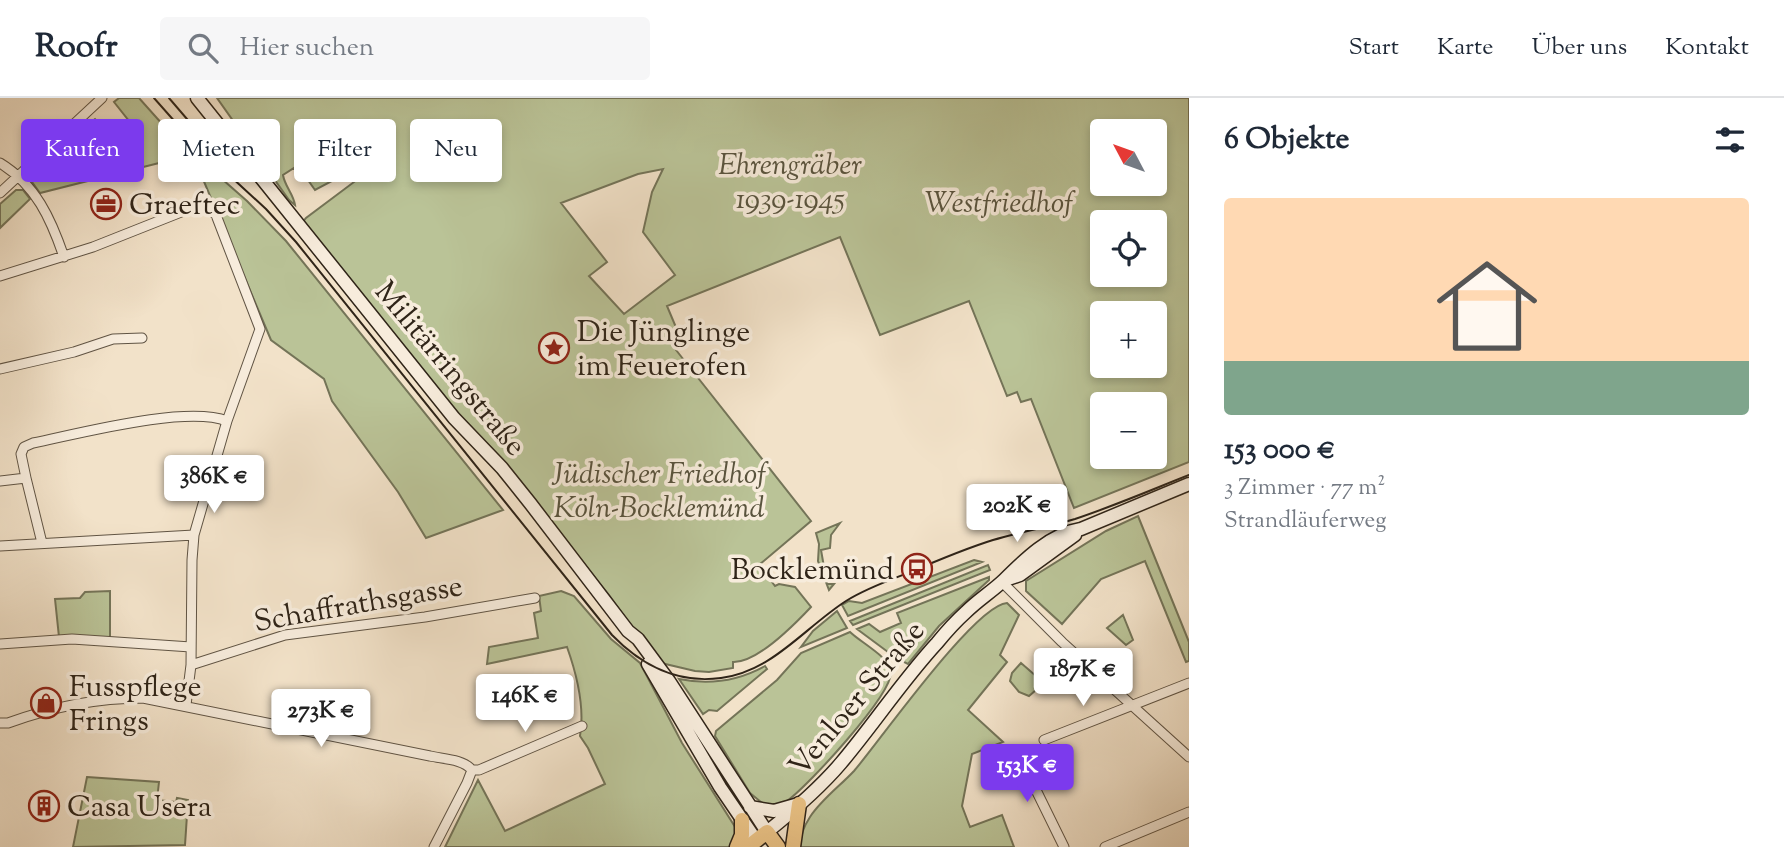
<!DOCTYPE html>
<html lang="de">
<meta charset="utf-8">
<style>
body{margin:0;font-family:"Sorts Mill Goudy",serif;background:#f6f6f7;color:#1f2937;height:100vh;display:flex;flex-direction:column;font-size:26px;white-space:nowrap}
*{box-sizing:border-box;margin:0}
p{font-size:23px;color:#747a83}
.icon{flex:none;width:38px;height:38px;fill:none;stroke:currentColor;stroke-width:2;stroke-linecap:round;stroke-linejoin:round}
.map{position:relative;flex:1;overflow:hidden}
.details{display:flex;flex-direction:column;background:#fff;width:595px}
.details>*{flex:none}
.hud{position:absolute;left:21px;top:21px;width:665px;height:63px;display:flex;gap:14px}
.needle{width:46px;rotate:311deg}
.fabs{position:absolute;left:1090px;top:21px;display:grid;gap:14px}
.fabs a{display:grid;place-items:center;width:77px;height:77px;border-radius:7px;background:#fff;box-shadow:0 4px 10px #0003;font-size:35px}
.price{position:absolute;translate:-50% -60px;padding:0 16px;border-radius:7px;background:#fff;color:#222;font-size:23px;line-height:46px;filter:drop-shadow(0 2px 4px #0008)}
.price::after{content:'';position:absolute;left:50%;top:42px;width:21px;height:16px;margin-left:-10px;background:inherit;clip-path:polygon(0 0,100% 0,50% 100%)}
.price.current{background:#7c3aed;color:#fff}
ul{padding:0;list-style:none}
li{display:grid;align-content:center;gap:14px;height:371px;padding:0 35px}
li+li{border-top:2px solid #e0e1e3}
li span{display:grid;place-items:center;height:217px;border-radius:7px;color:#555}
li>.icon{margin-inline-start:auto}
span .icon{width:126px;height:126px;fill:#fffc;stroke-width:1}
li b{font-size:30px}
h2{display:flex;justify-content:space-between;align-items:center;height:84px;padding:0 35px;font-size:30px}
.chip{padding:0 24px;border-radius:7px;background:#fff;box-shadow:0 4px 10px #0003;font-size:24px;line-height:63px}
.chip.current{background:#7c3aed;color:#fff}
header{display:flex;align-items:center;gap:42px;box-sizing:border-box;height:98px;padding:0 35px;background:#fff;border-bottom:2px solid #e0e1e3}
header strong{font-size:33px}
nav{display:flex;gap:38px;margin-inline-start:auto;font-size:24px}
.search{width:490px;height:63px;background:#f6f6f7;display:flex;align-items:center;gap:18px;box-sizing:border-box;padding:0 24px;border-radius:7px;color:#747a83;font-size:26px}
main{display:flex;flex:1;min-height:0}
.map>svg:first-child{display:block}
</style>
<header>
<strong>Roofr</strong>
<div class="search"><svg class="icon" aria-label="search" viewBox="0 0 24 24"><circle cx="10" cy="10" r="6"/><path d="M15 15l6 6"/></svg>Hier suchen</div>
<nav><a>Start</a><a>Karte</a><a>Über uns</a><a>Kontakt</a></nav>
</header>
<main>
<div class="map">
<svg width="1189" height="749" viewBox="0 0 1189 749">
<rect width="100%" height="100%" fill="#f2e2c9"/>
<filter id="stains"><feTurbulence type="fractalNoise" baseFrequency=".00286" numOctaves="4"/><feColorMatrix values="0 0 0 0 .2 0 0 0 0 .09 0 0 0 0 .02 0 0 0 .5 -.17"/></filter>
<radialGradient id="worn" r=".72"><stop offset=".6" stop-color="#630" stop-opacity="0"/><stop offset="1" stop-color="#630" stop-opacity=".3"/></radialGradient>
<path fill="#bac397" stroke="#747458" stroke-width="2" fill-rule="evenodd" d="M 119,0 L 139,0 L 172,37 L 247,103 L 286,143 L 503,412 L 426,440 L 398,394 L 332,303 L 324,281 L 271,242 L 197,67 L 177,72 L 174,63 L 163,64 L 40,95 L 32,84 L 32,75 L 64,45 L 95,21 L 107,35 L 118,35 L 129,23 L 114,4 Z
M 217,0 L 1189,0 L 1189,364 L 1074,410 L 1031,301 L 1021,304 L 1017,294 L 1007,298 L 969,203 L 880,237 L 840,139 L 667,208 L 683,246 L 676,252 L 811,423 L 759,467 L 775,488 L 779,486 L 795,489 L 811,509 C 795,526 757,565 733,564 L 733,570 L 709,574 L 695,573 L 657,564 L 609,497 L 530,398 L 460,321 L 302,125 L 306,120 L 358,81 L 343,77 L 315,92 L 303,75 L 294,70 L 283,77 C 285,89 293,95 295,107 L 289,102 ZM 1102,33 L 1155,33 L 1155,86 L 1102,86 ZM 663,71 L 652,94 L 643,134 L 675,177 L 624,216 L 589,178 L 607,164 L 561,105 L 638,76 ZM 1102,124 L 1155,124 L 1155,177 L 1102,177 ZM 1102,215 L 1155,215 L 1155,268 L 1102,268 ZM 1102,306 L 1155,306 L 1155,359 L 1102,359 Z
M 16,92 L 23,92 L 30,101 L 0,130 L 0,106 Z
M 1138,418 L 1189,544 L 1189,563 L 1186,564 L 1145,463 L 1101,481 L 1062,526 L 1026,493 L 1026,483 L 1106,433 Z
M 840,425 L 831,437 L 830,450 L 821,452 L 827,486 L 834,486 L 829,492 L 818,463 L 819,446 L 816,435 Z
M 974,462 L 982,464 L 848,518 L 842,507 L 849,503 L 862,505 Z
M 988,467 L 990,472 L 853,527 L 850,523 Z
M 989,479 L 989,482 L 939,528 L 908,566 L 896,560 L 857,531 L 869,526 L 880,534 L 901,525 L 897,515 Z
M 110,493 L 110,541 L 59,539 L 55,501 L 80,500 L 85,494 Z
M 561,493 L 574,498 L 611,541 L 640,565 L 682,645 L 737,732 L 735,742 L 730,749 L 445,749 L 478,682 L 505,733 L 605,686 L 588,650 L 580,638 C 585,609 577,577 567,549 L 487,566 L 489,549 L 538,540 L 534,515 L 541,513 L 539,498 Z
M 1007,505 L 1019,517 L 1000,557 L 1007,564 L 968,612 L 1003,644 L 972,656 L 962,708 L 970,729 L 1002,717 L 1014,749 L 800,749 C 800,738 804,728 810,719 C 821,702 840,688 854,673 C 879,644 975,507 1007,505 Z
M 837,513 L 847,530 L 801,549 L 813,533 Z
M 1123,517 L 1133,542 L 1126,547 L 1107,530 Z
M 850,534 C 860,544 891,560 891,574 C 892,597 808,688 787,703 C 782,707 774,707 767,709 L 750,695 L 715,638 L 716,633 L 777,582 L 801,555 Z
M 1021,565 L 1044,585 L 1029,598 L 1019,594 L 1010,583 L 1012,575 Z
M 765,568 L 767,571 L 717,613 L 709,612 L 703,616 L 679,581 C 709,587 738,583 765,568 Z
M 87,679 L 159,684 L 157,702 L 176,704 L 177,700 L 188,702 L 185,747 L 73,749 Z"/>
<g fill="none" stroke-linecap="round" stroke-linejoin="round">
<g stroke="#605444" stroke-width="11">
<path id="street" d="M 0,65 C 36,87 51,121 64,159
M 0,95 L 102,0
M 0,178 L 93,149 L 199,107 L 211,112 L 216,117 L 260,231 L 227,323 L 194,437 L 192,462 L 191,567 L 186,607
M 0,271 L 74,254 L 113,241 L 142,240
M 26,380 L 42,445
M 0,383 L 26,380 L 21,356 L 24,349 L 33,345 C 78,336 186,307 227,323
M 0,448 L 194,437
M 1002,484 L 1062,544 L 1189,659
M 0,546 L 72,541 L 191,549
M 191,567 L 285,537 L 425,519 L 535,500
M 0,625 L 8,625 C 52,609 96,600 143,600 L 430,658 C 443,661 463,661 472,672
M 1044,642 L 1189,585
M 1009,653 L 1020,672 L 1037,694 L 1064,749
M 472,672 L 479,672 L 582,628
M 434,749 L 467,685 L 472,672
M 1105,749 L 1189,714"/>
</g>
<g stroke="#2f2418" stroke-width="15">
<path id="secondary" d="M 197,0 L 454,320 L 502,370 L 530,405 L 628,533 L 638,541 L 669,583 L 767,734 C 793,713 819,691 841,665 C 874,626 902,583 937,545 C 946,534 956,523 966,514 C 977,503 991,494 1003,483 C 1024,462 1050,436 1081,431 L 1189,386
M 1005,482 L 1020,477 L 1075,437
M 648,566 L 720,689 L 756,742
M 750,709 L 774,713 L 795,707"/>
</g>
<g stroke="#2f2418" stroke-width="17">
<path id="primary" d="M 737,749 L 742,737 L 742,722
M 748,749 L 767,734 L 778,749
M 793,749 L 799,706"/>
</g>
<use href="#street" stroke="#f7ecdc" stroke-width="9"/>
<use href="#secondary" stroke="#f7ecdc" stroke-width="12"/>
<use href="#primary" stroke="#e9c184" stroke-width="14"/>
<path stroke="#2f2418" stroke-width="2" d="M 154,0 L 192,43 L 266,111 L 296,144 L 612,537 C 641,567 678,586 721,580 C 773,573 804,530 846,503 C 865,491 887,483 908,475 C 936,463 964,451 993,442 C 1020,434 1048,429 1075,421 C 1114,408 1151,392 1189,377
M 169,0 L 211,49"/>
</g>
<defs>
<g id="office-ring" transform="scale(1.575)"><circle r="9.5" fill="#f7ecdc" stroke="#8f2418" stroke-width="1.5"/><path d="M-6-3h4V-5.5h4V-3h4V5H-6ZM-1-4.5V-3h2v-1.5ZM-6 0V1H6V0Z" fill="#8f2418"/></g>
<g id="sight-ring" transform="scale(1.575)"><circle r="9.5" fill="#f7ecdc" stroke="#8f2418" stroke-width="1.5"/><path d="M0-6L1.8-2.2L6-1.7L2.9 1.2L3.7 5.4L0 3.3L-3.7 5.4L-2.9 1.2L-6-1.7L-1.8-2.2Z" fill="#8f2418"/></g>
<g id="bus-ring" transform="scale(1.575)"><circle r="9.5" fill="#f7ecdc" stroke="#8f2418" stroke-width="1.5"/><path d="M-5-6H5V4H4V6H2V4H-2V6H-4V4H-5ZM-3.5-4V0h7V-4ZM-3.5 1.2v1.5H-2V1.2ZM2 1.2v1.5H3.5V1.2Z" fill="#8f2418"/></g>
<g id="shop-ring" transform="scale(1.575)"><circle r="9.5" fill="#f7ecdc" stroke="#8f2418" stroke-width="1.5"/><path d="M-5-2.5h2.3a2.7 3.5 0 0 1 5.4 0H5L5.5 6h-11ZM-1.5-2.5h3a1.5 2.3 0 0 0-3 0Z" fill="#8f2418"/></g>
<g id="building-ring" transform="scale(1.575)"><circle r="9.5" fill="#f7ecdc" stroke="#8f2418" stroke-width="1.5"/><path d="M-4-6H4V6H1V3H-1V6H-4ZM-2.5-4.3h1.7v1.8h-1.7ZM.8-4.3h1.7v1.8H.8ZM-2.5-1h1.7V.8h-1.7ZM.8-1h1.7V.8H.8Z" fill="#8f2418"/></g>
</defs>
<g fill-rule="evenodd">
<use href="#office-ring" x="106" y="106"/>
<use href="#sight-ring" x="554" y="250"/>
<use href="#bus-ring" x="917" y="471"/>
<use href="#shop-ring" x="46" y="605"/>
<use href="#building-ring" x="44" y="708"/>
</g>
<g text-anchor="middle" stroke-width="7" stroke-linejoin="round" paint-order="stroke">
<g font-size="30" font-style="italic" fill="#59543e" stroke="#f7ecdc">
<text x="790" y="76">Ehrengräber<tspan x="790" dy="34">1939-1945</tspan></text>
<text x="999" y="114">Westfriedhof</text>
<text x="659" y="385">Jüdischer Friedhof<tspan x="659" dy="34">Köln-Bocklemünd</tspan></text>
</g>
<g font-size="30" fill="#2f2418" stroke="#f7ecdc" text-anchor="start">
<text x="129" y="116">Graeftec</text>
<text x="577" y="243">Die Jünglinge<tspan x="577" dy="34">im Feuerofen</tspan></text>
<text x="894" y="481" text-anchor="end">Bocklemünd</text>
<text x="69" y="598">Fusspflege<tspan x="69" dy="34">Frings</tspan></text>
<text x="67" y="718">Casa Usera</text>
</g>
<g font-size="30" fill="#2f2418" stroke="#f7ecdc">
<text transform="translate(451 270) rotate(50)" y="10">Militärringstraße</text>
<text transform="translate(358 505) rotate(-10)" y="10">Schaffrathsgasse</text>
<text transform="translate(856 600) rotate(-50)" y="10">Venloer Straße</text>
</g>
</g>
<rect width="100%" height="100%" filter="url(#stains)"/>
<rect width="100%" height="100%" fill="url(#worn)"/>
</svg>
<div class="fabs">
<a><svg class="needle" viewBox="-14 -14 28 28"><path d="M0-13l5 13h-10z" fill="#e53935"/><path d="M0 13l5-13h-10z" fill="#747a83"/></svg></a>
<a><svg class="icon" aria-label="locate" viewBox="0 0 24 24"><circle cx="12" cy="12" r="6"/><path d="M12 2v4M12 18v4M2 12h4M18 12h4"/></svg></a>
<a>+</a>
<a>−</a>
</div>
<b class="price" style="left:214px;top:417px">386K €</b>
<b class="price" style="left:1017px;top:446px">202K €</b>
<b class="price" style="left:1083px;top:610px">187K €</b>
<b class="price" style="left:525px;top:636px">146K €</b>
<b class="price" style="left:321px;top:651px">273K €</b>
<b class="price current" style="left:1027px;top:706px">153K €</b>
<div class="hud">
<a class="chip current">Kaufen</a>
<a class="chip">Mieten</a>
<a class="chip">Filter</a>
<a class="chip">Neu</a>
</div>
</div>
<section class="details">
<h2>6 Objekte<svg class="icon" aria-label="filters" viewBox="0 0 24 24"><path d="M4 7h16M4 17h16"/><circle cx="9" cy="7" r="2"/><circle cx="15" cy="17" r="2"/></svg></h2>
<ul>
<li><span style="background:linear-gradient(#ffd9b3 75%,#7fa58c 0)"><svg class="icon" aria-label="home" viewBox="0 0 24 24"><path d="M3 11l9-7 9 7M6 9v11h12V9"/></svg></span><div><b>153 000 €</b><p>3 Zimmer · 77 m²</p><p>Strandläuferweg</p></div></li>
</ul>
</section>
</main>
